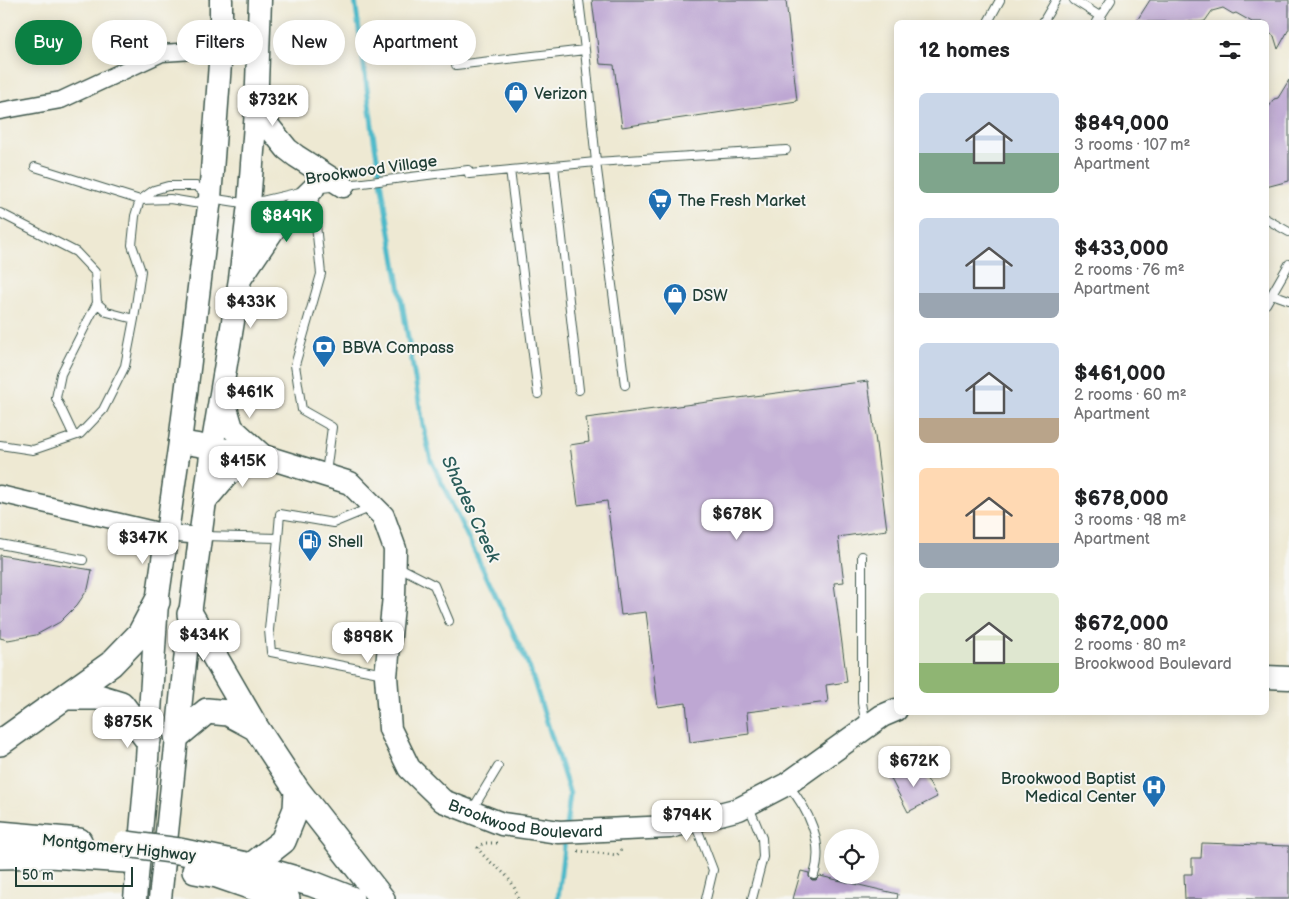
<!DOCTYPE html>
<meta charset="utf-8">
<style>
body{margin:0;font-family:"Balsamiq Sans",sans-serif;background:#f6f6f6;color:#202124;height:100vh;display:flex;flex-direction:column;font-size:19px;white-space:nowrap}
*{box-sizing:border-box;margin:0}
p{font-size:16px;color:#757577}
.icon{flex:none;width:28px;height:28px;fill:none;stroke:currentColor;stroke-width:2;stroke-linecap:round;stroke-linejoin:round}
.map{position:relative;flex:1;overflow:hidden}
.drawer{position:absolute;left:894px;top:20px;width:375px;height:695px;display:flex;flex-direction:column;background:#fff;border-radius:8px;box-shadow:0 2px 12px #0003}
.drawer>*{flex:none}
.guide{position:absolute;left:15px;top:20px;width:475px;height:45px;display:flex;gap:10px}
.fabs{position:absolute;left:824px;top:829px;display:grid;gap:10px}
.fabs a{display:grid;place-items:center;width:55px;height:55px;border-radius:50%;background:#fff;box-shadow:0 2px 12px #0003;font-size:25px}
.scale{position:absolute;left:15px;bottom:12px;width:118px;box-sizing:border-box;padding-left:5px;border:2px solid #1f3d34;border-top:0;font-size:14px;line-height:18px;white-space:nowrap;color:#1f3d34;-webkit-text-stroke:4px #f6f6f2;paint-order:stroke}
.price{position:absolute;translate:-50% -42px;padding:0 11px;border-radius:10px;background:#fff;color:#222;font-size:16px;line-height:32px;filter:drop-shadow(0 1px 2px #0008)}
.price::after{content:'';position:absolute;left:50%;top:30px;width:15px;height:11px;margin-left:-8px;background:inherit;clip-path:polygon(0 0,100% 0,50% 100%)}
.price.on{background:#0b8043;color:#fff}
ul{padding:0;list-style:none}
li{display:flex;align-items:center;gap:15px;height:125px;padding:0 25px}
li span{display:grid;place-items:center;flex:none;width:140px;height:100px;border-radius:8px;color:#555}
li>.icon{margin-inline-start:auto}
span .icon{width:60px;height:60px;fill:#fffc;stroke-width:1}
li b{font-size:21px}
h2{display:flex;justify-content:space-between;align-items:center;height:60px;padding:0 25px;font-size:21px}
.pill{padding:0 18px;border-radius:22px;background:#fff;box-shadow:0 2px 12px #0003;font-size:18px;line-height:45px}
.pill.on{background:#0b8043;color:#fff}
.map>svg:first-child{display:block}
</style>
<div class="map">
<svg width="1289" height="899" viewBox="0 0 1289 899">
<rect width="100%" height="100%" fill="#f6f6f2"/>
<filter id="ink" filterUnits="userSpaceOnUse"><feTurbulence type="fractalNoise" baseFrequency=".02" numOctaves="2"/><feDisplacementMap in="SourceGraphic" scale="10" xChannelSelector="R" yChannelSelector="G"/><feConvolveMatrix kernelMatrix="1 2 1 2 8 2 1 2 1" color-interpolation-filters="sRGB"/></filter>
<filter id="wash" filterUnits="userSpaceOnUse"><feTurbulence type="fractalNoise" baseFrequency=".0096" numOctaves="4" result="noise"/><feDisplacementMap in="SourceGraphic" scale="20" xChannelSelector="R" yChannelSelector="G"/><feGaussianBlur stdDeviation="1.12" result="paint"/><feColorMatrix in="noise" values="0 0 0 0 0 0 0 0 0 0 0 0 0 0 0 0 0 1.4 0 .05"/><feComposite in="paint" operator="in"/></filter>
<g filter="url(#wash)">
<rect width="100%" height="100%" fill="#eee9d3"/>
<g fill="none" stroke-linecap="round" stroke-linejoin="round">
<path stroke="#4db9c9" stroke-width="5" d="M 355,0 L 374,140 L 423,425 L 431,460 L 529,666 L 570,794 L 566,827
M 558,899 L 565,838"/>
</g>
<g id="blocks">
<path fill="#bea7d3" d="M 592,0 L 786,0 L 797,101 L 622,127 L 614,65 L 600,64 Z
M 1150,0 L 1289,0 L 1289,29 L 1278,49 L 1274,36 L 1266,31 L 1266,22 L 1252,22 L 1236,13 L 1233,14 L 1223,8 L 1212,11 L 1205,21 L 1200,22 L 1136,22 Z
M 1289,80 L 1289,181 L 1266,187 L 1266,108 L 1269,107 L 1274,99 L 1278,98 Z
M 868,381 L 887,530 L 838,537 L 844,582 L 834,583 L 847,682 L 826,685 L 828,702 L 747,712 L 749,734 L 690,742 L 686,703 L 658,707 L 646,612 L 621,615 L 607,501 L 578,505 L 570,445 L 589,442 L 586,418 Z
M 0,555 L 92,570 L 88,589 L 77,605 L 60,622 L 36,635 L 8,640 L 0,638 Z
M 919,765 L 937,797 L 908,812 L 891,779 Z
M 1202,843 L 1289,846 L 1289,899 L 1185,899 L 1184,874 L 1192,874 L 1192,858 L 1201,858 Z
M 801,871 L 809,873 L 809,877 L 812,880 L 816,880 L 820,876 L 898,894 L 897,899 L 793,899 Z"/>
</g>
</g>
<g filter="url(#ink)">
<use href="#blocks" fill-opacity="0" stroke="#3e574c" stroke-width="1"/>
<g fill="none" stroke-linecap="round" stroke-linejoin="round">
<g stroke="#3e574c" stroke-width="10">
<path id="lane" d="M 579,0 L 585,50
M 1074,0 L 1101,17
M 988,22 L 1000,0
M 1043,22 L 1056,0
M 1097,22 L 1111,0
M 456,65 L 585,50 L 596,162 L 469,174
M 554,166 L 579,390
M 35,167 L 140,200 L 170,199 L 194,203 L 210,198 L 249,204 L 300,192
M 510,170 L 538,394
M 314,189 L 468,170
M 313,195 L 321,274 L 295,365 L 302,410 L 332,427 L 326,473
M 0,213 L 76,252 L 95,272 L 97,303 L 107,312 L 134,319
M 1266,219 L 1289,232
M 1272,294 L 1289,300
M 1266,304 L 1289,264
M 625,385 L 596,162 L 786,150
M 74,436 L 56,398 L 61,374 L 97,303
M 0,445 L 33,450 L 80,434 L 103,410 L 125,366 L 134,319 L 141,271 L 132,245 L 135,216 L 140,200 L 154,190 L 168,186 L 196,186 L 207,195
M 203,536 L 278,538 L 269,630 L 271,652 L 384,674
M 278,538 L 280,514 L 333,523 L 372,507
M 0,544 L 83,560
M 862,556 L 862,703 L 866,725
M 397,566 L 434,585 L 449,621
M 788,785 C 808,809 825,843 814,875
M 749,807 L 762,838 L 763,857 L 752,899
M 472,810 L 498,767
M 695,823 L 713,870 L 706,899"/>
</g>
<g stroke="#3e574c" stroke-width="19">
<path id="street" d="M 0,111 L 61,100 L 162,53 L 258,47
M 0,494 L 167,533 L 201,536"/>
</g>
<g stroke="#3e574c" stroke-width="25">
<g id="secondary">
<path d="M 256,111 L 287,149 L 296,156 L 343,186"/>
<path d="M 242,276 L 278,223 L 313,189"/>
<path id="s1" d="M 180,442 L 263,456 L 350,483 L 383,516 L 395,549 L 394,596 L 386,676 L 390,729 L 409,768 L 443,801 L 502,824 L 559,832 L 670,827 L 739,809 L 787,784 L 882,716 L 896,710"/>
<path d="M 206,500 L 228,474 L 263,456 L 232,428 L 223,398"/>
<path d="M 1266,677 L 1289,678"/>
<path d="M 135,899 L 146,775 L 157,602 L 180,442 L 210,198 L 221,50 L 221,0"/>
<path d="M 160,899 L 190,614 L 212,448 L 240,279 L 249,204 L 256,111 L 260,0"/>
</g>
</g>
<g stroke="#3e574c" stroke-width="28">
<path id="primary" d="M 190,614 L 256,728 L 297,790 L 382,899
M 65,697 L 98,697 L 121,704 L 148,740
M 177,736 L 207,711 L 228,713 L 256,728
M 0,743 L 111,664 L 140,634 L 157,602
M 0,834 L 79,841
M 179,851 L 251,866 L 313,884 L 351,899
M 0,856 L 50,855 L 126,860
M 251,866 L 283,841 L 296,809 L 297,790
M 195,871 L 217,875 L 287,899"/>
</g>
<path stroke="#3e574c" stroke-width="3" stroke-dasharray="1 4" stroke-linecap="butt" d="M 497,843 L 485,843 L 480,845 L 478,848 C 491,868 512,871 518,899
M 578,851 L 617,855 L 620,852 L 621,848"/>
<use href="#lane" stroke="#fff" stroke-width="8"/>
<use href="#street" stroke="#fff" stroke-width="16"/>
<use href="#secondary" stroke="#fff" stroke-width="22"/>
<use href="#primary" stroke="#fff" stroke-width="25"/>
<g stroke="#3e574c" stroke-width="28" stroke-linecap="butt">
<path id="primary-bridge" d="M 126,844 L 179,851"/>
</g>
<use href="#primary-bridge" stroke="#fff" stroke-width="25"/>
</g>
</g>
<defs>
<g id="shop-pin" transform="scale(1.25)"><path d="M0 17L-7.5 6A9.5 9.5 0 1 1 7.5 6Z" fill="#1f6fb2" stroke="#f6f6f2"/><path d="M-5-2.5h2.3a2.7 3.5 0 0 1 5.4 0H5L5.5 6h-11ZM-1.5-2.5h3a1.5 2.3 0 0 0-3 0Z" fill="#fff"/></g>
<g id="supermarket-pin" transform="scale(1.25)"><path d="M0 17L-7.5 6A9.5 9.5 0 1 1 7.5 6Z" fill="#1f6fb2" stroke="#f6f6f2"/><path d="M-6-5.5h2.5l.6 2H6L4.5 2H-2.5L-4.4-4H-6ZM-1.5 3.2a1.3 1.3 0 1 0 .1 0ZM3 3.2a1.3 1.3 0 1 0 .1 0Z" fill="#fff"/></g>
<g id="bank-pin" transform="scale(1.25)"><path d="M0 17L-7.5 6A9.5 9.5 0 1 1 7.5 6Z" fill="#1f6fb2" stroke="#f6f6f2"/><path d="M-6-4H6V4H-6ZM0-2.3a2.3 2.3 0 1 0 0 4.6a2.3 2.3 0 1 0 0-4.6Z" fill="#fff"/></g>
<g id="fuel-pin" transform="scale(1.25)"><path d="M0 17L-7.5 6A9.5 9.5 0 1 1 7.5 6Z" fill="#1f6fb2" stroke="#f6f6f2"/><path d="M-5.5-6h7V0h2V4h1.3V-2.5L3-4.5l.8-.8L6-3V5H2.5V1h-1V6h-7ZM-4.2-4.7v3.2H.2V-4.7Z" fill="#fff"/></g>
<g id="hospital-pin" transform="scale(1.25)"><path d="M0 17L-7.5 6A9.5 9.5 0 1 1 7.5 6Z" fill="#1f6fb2" stroke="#f6f6f2"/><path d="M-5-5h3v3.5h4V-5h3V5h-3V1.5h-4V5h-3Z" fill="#fff"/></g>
</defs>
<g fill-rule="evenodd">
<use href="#shop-pin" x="516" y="93"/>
<use href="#supermarket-pin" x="660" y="200"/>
<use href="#shop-pin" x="675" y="295"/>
<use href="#bank-pin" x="324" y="347"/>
<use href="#fuel-pin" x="310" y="541"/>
<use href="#hospital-pin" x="1154" y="787"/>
</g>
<g text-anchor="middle" stroke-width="4" stroke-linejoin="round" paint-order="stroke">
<g font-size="16" fill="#1f3d34" stroke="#f6f6f2" text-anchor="start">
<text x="534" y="99">Verizon</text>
<text x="678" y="206">The Fresh Market</text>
<text x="692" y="301">DSW</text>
<text x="342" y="353">BBVA Compass</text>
<text x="328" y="547">Shell</text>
<text x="1136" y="784" text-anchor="end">Brookwood Baptist<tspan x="1136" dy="18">Medical Center</tspan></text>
</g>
<g font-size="16" fill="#1f3d34" stroke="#f6f6f2">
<text transform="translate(371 169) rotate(-8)" y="6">Brookwood Village</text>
<text dy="6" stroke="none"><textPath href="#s1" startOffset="614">Brookwood Boulevard</textPath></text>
<text transform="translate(119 847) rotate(6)" y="6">Montgomery Highway</text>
</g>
<g font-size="18" font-style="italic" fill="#2a5c59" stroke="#f6f6f2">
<text transform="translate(471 509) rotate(65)" y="6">Shades Creek</text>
</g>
</g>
</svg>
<div class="fabs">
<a><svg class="icon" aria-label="locate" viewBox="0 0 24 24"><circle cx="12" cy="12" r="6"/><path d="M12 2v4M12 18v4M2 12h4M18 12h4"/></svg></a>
</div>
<div class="scale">50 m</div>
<b class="price" style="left:273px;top:127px">$732K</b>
<b class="price on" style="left:287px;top:243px">$849K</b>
<b class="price" style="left:251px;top:329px">$433K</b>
<b class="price" style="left:250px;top:419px">$461K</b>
<b class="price" style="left:243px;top:488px">$415K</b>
<b class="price" style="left:737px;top:541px">$678K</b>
<b class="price" style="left:143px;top:565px">$347K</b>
<b class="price" style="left:204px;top:662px">$434K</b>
<b class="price" style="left:368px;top:664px">$898K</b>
<b class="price" style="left:128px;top:749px">$875K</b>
<b class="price" style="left:914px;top:788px">$672K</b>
<b class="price" style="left:687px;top:842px">$794K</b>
<div class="guide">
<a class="pill on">Buy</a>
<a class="pill">Rent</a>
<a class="pill">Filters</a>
<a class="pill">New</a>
<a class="pill">Apartment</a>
</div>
<section class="drawer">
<h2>12 homes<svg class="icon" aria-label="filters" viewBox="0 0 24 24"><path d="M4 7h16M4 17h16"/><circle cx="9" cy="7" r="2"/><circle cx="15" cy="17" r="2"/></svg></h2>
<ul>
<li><span style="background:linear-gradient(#c9d6e8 60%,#7fa58c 0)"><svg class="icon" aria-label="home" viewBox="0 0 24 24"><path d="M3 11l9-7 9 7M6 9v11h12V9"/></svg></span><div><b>$849,000</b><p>3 rooms · 107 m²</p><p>Apartment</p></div></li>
<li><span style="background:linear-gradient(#c9d6e8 75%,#9aa5b1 0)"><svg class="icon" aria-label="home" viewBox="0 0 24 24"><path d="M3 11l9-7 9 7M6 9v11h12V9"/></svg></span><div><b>$433,000</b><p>2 rooms · 76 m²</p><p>Apartment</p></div></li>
<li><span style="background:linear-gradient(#c9d6e8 75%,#b9a48a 0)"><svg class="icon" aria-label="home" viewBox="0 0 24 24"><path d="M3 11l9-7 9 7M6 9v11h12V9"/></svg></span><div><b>$461,000</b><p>2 rooms · 60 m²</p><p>Apartment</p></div></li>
<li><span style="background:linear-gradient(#ffd9b3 75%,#9aa5b1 0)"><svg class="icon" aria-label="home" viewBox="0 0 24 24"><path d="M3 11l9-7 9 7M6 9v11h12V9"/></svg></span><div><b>$678,000</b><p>3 rooms · 98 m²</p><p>Apartment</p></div></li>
<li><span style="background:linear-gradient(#dfe7d0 70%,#8fb573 0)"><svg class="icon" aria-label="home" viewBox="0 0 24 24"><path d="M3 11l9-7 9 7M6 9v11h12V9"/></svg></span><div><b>$672,000</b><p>2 rooms · 80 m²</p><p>Brookwood Boulevard</p></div></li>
</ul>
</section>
</div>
